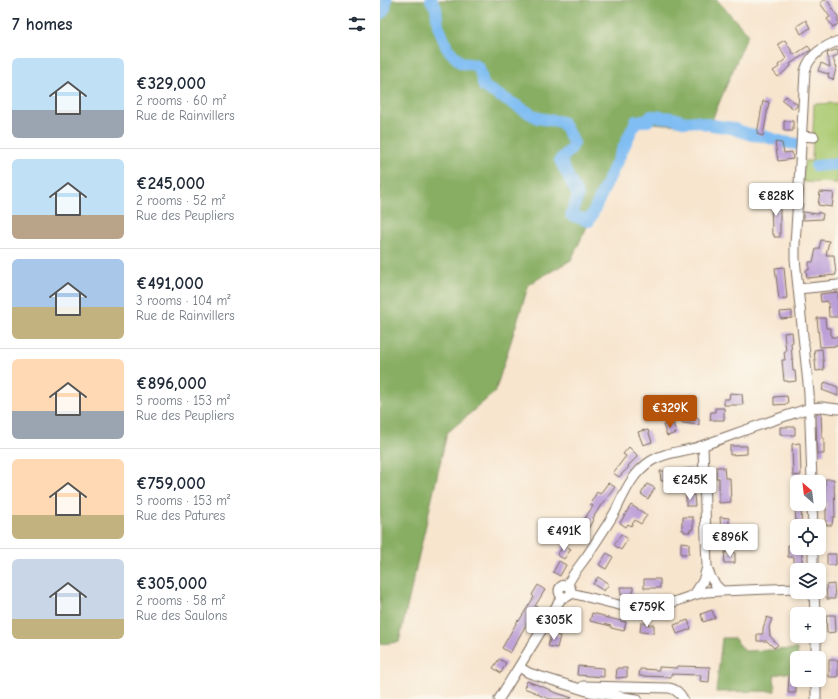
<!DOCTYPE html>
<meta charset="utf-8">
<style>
body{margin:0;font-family:"Comic Neue",sans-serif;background:#f2f2f3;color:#1f2937;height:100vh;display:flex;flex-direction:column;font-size:15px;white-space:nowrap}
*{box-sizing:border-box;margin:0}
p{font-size:13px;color:#747a83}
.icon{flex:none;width:22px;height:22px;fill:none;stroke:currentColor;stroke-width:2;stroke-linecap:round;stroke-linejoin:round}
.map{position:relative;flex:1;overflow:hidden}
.sheet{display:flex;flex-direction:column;background:#fff;width:380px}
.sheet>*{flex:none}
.needle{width:26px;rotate:332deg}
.fabs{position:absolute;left:410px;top:475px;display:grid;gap:8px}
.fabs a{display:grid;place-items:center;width:36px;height:36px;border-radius:6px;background:#fff;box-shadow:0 2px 6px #0003;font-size:20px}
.price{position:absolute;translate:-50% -34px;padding:0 9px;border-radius:4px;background:#fff;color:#222;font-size:13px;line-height:26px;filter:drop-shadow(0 1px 2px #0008)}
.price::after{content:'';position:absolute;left:50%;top:24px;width:12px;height:9px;margin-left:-6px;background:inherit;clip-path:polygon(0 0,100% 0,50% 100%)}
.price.active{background:#b45309;color:#fff}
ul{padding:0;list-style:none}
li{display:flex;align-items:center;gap:12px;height:100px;padding:0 12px}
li+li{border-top:1px solid #e0e1e3}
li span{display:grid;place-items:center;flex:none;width:112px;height:80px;border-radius:6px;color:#555}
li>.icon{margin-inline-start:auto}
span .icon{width:48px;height:48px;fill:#fffc;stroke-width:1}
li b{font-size:17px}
h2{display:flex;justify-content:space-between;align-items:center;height:48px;padding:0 12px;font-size:17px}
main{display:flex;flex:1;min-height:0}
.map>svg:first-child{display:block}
</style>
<main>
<section class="sheet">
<h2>7 homes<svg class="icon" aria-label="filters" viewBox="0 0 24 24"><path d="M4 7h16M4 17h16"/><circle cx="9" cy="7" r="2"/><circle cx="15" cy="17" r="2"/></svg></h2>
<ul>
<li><span style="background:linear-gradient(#bfe0f5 65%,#9aa5b1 0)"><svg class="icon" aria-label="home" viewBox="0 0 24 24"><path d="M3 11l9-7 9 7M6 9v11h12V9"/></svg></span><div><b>€329,000</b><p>2 rooms · 60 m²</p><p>Rue de Rainvillers</p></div></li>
<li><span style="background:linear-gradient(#bfe0f5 70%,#b9a48a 0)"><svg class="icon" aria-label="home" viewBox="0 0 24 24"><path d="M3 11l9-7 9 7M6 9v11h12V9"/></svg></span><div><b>€245,000</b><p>2 rooms · 52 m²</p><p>Rue des Peupliers</p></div></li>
<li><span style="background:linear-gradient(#a9c7e8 60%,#c2b280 0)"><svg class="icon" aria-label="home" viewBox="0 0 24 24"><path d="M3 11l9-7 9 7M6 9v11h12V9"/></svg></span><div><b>€491,000</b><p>3 rooms · 104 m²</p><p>Rue de Rainvillers</p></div></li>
<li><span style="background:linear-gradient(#ffd9b3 65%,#9aa5b1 0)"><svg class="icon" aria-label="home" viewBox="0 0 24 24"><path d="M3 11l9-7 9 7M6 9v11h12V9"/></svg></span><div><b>€896,000</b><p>5 rooms · 153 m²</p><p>Rue des Peupliers</p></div></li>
<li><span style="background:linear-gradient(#ffd9b3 70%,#c2b280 0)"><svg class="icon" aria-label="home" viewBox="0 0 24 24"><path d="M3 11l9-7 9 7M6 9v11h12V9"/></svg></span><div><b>€759,000</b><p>5 rooms · 153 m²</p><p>Rue des Patures</p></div></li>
<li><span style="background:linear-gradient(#c9d6e8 75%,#c2b280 0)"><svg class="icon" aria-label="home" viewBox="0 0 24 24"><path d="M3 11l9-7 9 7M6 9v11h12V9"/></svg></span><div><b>€305,000</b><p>2 rooms · 58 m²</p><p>Rue des Saulons</p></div></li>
</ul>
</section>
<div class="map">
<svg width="458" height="699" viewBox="0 0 458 699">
<rect width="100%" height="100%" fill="#fbf7ec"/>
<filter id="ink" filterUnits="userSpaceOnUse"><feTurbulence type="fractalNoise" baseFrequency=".025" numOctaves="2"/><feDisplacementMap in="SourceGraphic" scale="8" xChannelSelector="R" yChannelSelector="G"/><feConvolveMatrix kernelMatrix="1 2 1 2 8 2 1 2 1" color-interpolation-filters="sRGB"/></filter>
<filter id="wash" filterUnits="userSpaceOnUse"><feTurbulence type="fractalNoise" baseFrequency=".012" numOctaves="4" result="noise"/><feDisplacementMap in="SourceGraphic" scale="16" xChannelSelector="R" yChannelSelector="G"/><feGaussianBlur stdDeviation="0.9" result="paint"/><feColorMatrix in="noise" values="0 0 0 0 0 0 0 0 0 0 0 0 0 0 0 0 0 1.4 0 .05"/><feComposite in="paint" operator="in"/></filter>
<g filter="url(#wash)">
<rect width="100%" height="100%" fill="#f7e5ce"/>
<path fill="#abca72" stroke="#737a48" d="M 458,103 L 458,183 L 423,182 L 424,161 L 432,161 L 434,104 Z"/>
<path fill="#88ae64" stroke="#626c41" d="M 0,0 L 337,0 L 368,34 L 329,127 L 257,122 L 191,260 L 149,284 L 115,392 L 67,433 L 19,642 L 0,644 Z
M 342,638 L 354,638 L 365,651 L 417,649 L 418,658 L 417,658 L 417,671 L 394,675 L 395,691 L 336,692 Z"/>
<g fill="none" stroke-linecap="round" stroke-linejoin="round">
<path stroke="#80bdf3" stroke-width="12" d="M 51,0 L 56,8 L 58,25 L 67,48 L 81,63 L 95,65 L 99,68 L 104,87 L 158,118 L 182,122 L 194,143 L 190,150 L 180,160 L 198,196 L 191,215 L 209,221 L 256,121 L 268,121 L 271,116 L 293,118 L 306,122 L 316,121 L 326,124 L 351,128 L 372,135 L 383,136 L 403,142 L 417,144
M 0,14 L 5,8 L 6,0
M 436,166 L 458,164"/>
</g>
<g id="blocks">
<path fill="#bb9fd7" d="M 444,0 L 447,0 L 458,17 L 458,24 L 453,27 L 447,19 L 450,17 L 440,3 Z
M 426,20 L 430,28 L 421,34 L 417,26 Z
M 405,40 L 414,55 L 428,46 L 431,50 L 410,64 L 411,66 L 398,77 L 393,71 L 399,67 L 398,65 L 406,59 L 398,44 Z
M 458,49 L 458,55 L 453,57 L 455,65 L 457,66 L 453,80 L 453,79 L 448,77 L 449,74 L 438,71 L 441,63 L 450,67 L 447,53 Z
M 406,96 L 417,104 L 417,106 L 414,109 L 402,100 Z
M 383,101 L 389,102 L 383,136 L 377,134 Z
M 404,121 L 413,121 L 413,131 L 404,131 Z
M 395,142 L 402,143 L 404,153 L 412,152 L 413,159 L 398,161 Z
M 440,192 L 454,193 L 452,207 L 438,205 Z
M 391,199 L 400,199 L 400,237 L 394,237 L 394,234 L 392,234 Z
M 423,212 L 438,214 L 438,212 L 443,214 L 442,219 L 423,220 Z
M 441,240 L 449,241 L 446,255 L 454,255 L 456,275 L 427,278 L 426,270 L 429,270 L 429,262 L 433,262 L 436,249 L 439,249 Z
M 404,267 L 407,298 L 399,299 L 395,268 Z
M 458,292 L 458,317 L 449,317 L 448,301 L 441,302 L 440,294 Z
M 412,311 L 412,318 L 401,319 L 400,312 Z
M 437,318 L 445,318 L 446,328 L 451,328 L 451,337 L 458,337 L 458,346 L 440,347 Z
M 412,332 L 413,342 L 411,343 L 413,371 L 415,371 L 416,381 L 408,382 L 408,381 L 404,381 L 402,360 L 405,360 L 404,352 L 406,352 L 404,333 Z
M 442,349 L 444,370 L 436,371 L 434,350 Z
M 445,382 L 458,387 L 458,396 L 442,390 Z
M 350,393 L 362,394 L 363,405 L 344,405 L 344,399 L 349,399 Z
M 407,396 L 408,404 L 394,405 L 394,397 Z
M 335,408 L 344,408 L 344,420 L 330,420 L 331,412 L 335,412 Z
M 304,412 L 315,413 L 315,417 L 319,418 L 319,425 L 302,423 Z
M 441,413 L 442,438 L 444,438 L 444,454 L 437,454 L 436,414 Z
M 293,422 L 296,433 L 287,436 L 283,425 Z
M 400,427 L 415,427 L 415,435 L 403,435 L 403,434 L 400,434 Z
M 264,430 L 264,431 L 268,430 L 272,442 L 263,445 L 258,432 Z
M 420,443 L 421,475 L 413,476 L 412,444 Z
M 350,446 L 367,446 L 367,454 L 350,455 Z
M 249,447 L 257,455 L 257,457 L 248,466 L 249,467 L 239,477 L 233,473 L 246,456 L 243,454 Z
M 336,467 L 344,467 L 345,478 L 350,478 L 351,502 L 339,503 L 339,478 L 336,478 Z
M 314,468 L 314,480 L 304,480 L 304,469 Z
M 280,471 L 293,471 L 293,480 L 281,481 Z
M 445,479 L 454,479 L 455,517 L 453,517 L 452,525 L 446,525 L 446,500 L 445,500 Z
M 228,483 L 235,487 L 222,505 L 221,505 L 213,518 L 214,518 L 208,529 L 206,528 L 197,541 L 191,537 L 197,526 L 199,527 L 213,506 L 210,504 L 217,492 L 220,494 Z
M 267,484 L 275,488 L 268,499 L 261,494 Z
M 306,495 L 314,495 L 315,506 L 306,506 Z
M 422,504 L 421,526 L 416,526 L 415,505 Z
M 251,505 L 267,515 L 261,524 L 255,520 L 251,526 L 248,524 L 246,527 L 240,523 Z
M 303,517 L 313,517 L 313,529 L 310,530 L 310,532 L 304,532 L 304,530 L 302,530 L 302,521 L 303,521 Z
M 340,517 L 349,518 L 349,531 L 341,531 Z
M 241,534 L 248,539 L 241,550 L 234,545 Z
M 301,542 L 309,543 L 309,554 L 301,554 Z
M 184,545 L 191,549 L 184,559 L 177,555 Z
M 408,545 L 417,545 L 417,548 L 422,548 L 422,570 L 414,570 L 414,557 L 408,557 Z
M 345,552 L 355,552 L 355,563 L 344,563 Z
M 227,553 L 233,557 L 226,569 L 219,565 Z
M 447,554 L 456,554 L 456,565 L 447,565 Z
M 179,561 L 186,565 L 180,576 L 173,572 Z
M 218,577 L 229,584 L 224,591 L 213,584 Z
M 264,579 L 280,579 L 280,588 L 264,588 Z
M 454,584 L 455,599 L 447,599 L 446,585 Z
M 158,585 L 165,590 L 155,606 L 157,607 L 154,613 L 155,613 L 151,619 L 150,618 L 130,653 L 122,648 L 138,620 L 139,621 L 154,597 L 152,595 Z
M 240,587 L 253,587 L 253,595 L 241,595 Z
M 332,610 L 335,618 L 323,622 L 321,614 Z
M 186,611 L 199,614 L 198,622 L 184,619 Z
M 212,613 L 224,616 L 224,617 L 246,622 L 244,631 L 231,628 L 231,626 L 210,621 Z
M 446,615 L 455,615 L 456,632 L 447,633 Z
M 387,617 L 392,619 L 389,627 L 390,636 L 398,645 L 394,648 L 387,641 L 377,641 L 377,634 L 383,634 L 383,628 Z
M 308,620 L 311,629 L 297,634 L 294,625 Z
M 261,623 L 268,623 L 268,625 L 274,625 L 274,633 L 260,632 Z
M 171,634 L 180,636 L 177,648 L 168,646 Z
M 119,659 L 126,663 L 121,673 L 113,668 Z
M 449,660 L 458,660 L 458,677 L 449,677 Z
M 198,666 L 224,668 L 224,677 L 197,675 Z
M 297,666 L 330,667 L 329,682 L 320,681 L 321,675 L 291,674 L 291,677 L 259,676 L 260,669 L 279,670 L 279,667 L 297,668 Z
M 237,668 L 247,668 L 247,677 L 236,678 Z
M 409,675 L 416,675 L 416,693 L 408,693 Z
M 147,681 L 171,690 L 171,691 L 192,698 L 192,699 L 170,699 L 159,695 L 159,694 L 144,688 Z"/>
</g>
</g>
<g filter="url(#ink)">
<use href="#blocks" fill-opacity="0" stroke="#7d6b5c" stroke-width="1"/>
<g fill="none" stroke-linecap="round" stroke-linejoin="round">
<g stroke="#7d6b5c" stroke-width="11">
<path id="minor" d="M 422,136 L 434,137
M 418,289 L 458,285
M 323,445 L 327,567 C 330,576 333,584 342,591 L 417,588
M 432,482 L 429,393 L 415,259 L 415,244 L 419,183 L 425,71 C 430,54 443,47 458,41
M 432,504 L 433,526
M 433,548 L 433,570
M179 591a6 6 0 1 1 12 0a6 6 0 1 1-12 0Z
M 187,586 C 194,570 204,562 212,548 C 220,536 228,524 235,512 C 245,492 252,473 271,461 C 285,452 302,452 318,447 C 355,434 392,420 430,408 L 442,407 L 458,409
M 434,592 L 435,614
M 191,593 L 243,606 L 260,608 L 273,607 L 291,603 L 314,595 L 323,581 L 327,567
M 314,595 L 326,592 L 342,591
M 436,636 L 436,658
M 139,667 L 149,673 L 210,692 L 257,699
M 436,680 L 436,699
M 203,686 L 289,688 C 296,689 300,693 303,699
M 119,699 L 182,597"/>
</g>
<use href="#minor" stroke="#fff" stroke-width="9"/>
</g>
</g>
</svg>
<div class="fabs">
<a><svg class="needle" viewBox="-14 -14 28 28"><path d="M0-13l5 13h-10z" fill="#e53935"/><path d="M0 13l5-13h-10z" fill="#747a83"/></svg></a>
<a><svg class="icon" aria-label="locate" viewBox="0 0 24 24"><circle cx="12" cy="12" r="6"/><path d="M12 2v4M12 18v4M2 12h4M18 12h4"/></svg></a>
<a><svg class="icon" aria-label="layers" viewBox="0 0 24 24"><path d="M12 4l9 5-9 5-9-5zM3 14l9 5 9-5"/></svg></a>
<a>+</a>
<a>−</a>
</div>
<b class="price" style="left:396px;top:217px">€828K</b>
<b class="price active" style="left:290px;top:429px">€329K</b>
<b class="price" style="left:310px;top:501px">€245K</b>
<b class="price" style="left:184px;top:552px">€491K</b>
<b class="price" style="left:350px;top:558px">€896K</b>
<b class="price" style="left:267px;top:628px">€759K</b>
<b class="price" style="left:174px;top:641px">€305K</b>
</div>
</main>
